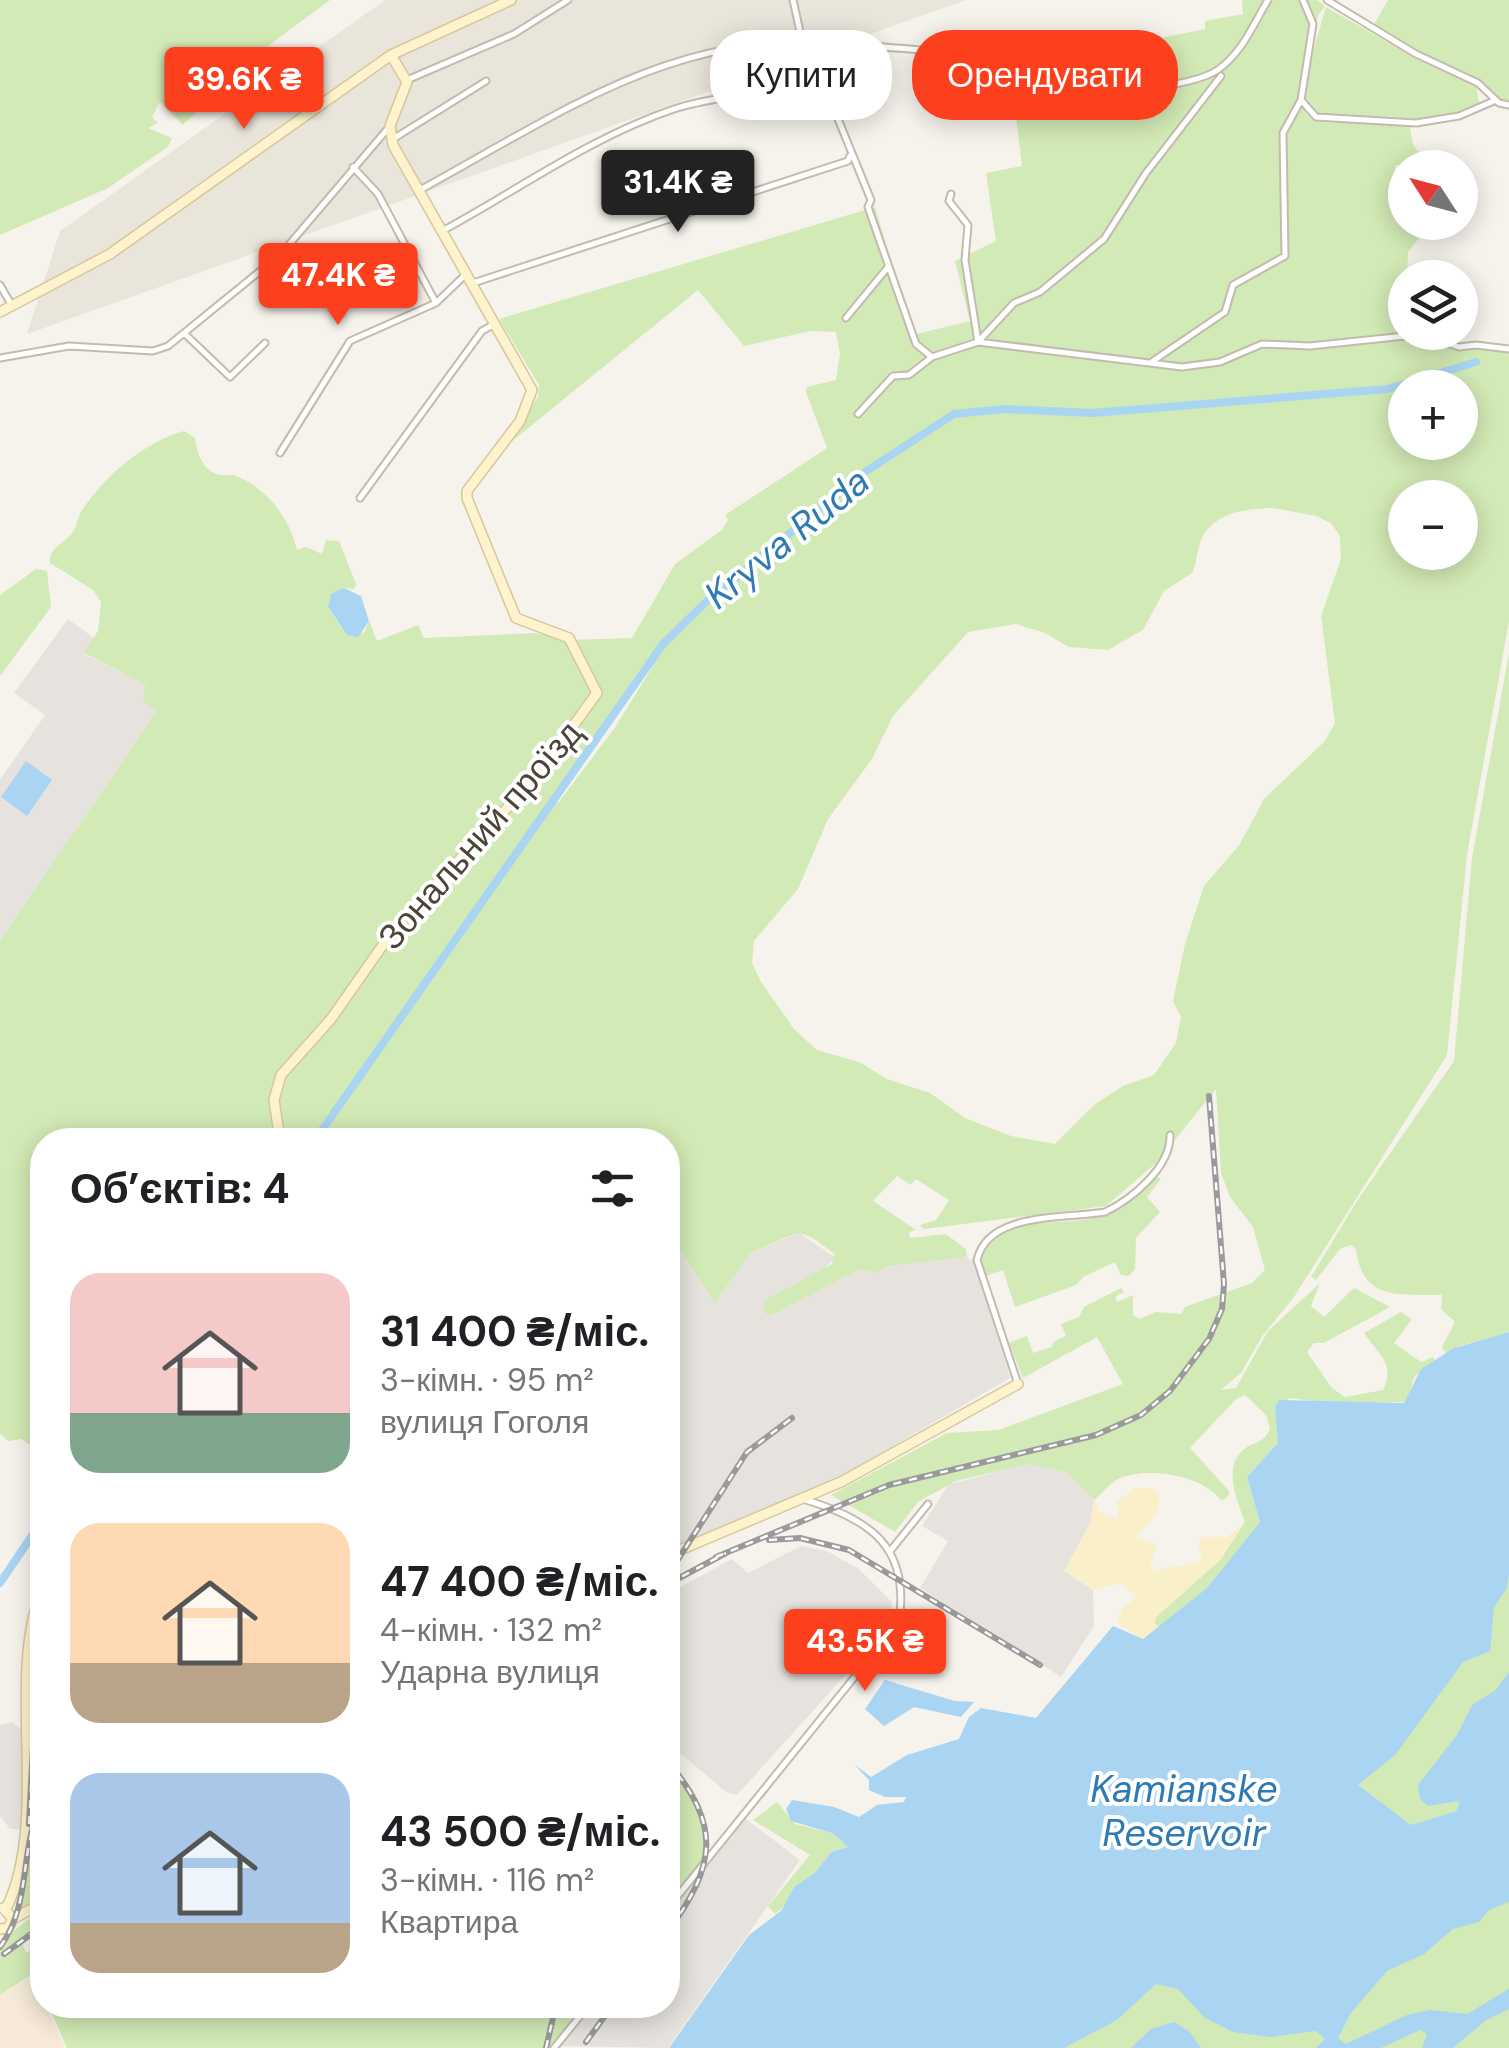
<!DOCTYPE html>
<html lang="uk">
<meta charset="utf-8">
<style>
body{margin:0;font-family:"DM Sans",sans-serif;background:#f6f6f6;color:#202124;height:100vh;display:flex;flex-direction:column;font-size:38px;white-space:nowrap}
*{box-sizing:border-box;margin:0}
p{font-size:32px;color:#757577}
.icon{flex:none;width:55px;height:55px;fill:none;stroke:currentColor;stroke-width:2;stroke-linecap:round;stroke-linejoin:round}
.map{position:relative;flex:1;overflow:hidden}
.panel{position:absolute;left:30px;top:1128px;width:650px;height:890px;display:flex;flex-direction:column;background:#fff;border-radius:40px;box-shadow:0 5px 25px #0003}
.panel>*{flex:none}
.top-card{position:absolute;left:710px;top:30px;width:648px;height:90px;display:flex;gap:20px}
.needle{width:65px;rotate:306deg}
.tools{position:absolute;left:1388px;top:150px;display:grid;gap:20px}
.tools a{display:grid;place-items:center;width:90px;height:90px;border-radius:50%;background:#fff;box-shadow:0 5px 25px #0003;font-size:50px}
.price{position:absolute;translate:-50% -85px;padding:0 22px;border-radius:10px;background:#fc3f1d;color:#fff;font-size:32px;line-height:65px;filter:drop-shadow(0 2px 5px #0008)}
.price::after{content:'';position:absolute;left:50%;top:60px;width:30px;height:22px;margin-left:-15px;background:inherit;clip-path:polygon(0 0,100% 0,50% 100%)}
.price.selected{background:#222;color:#fff}
ul{padding:0;list-style:none}
li{display:flex;align-items:center;gap:30px;height:250px;padding:0 40px}
li span{display:grid;place-items:center;flex:none;width:280px;height:200px;border-radius:30px;color:#555}
li>.icon{margin-inline-start:auto}
span .icon{width:120px;height:120px;fill:#fffc;stroke-width:1}
li b{font-size:42px}
h2{display:flex;justify-content:space-between;align-items:center;height:120px;padding:0 40px;font-size:42px}
.pill{padding:0 35px;border-radius:40px;background:#fff;box-shadow:0 5px 25px #0003;font-size:35px;line-height:90px}
.pill.selected{background:#fc3f1d;color:#fff}
.map>svg:first-child{display:block}
</style>
<div class="map">
<svg width="1509" height="2048" viewBox="0 0 1509 2048">
<rect width="100%" height="100%" fill="#f6f3ec"/>
<path fill="#eae5da" d="M 385,0 L 966,0 L 27,334 L 60,231 Z"/>
<path fill="#f7ead8" d="M 33,1976 L 65,2048 L 0,2048 L 0,1995 Z"/>
<path fill="#e6e2dd" d="M 68,619 L 94,638 L 84,654 L 147,685 L 144,701 L 158,710 L 0,941 L 0,780 L 45,715 L 14,693 Z
M 799,1233 L 836,1258 L 770,1316 L 860,1269 L 875,1273 L 889,1266 L 967,1257 L 976,1264 L 1010,1378 L 836,1479 L 668,1550 L 668,1246 L 681,1251 L 715,1303 L 750,1253 Z
M 1028,1463 L 1066,1472 L 1094,1500 L 1090,1524 L 1064,1571 L 1093,1590 L 1094,1626 L 1061,1677 L 920,1588 L 948,1541 L 922,1526 L 948,1485 Z
M 801,1546 L 827,1551 L 859,1569 L 892,1602 L 888,1628 L 737,1795 L 726,1792 L 668,1743 L 668,1594 L 732,1559 L 748,1573 Z
M 13,1722 L 22,1731 L 23,1781 L 20,1829 L 10,1829 L 0,1816 L 0,1725 Z
M 743,1817 L 800,1860 L 668,2048 L 558,2046 L 591,2005 L 668,2005 L 668,1910 Z"/>
<path fill="#d2eab5" fill-rule="evenodd" d="M 0,0 L 330,0 L 257,54 L 183,125 L 160,102 L 152,117 L 158,123 L 148,128 L 172,138 L 168,147 L 108,188 L 0,235 Z
M 1242,0 L 1317,0 L 1325,6 L 1319,14 C 1312,38 1283,112 1317,121 C 1333,125 1355,120 1372,121 C 1385,122 1400,121 1410,127 L 1413,145 L 1420,154 L 1419,166 L 1395,165 L 1394,198 L 1405,201 L 1405,222 L 1426,223 L 1427,228 L 1408,252 L 1405,332 L 1447,333 L 1446,346 L 1451,349 L 1472,345 L 1509,349 L 1509,621 L 1467,855 L 1447,1055 L 1294,1297 L 1263,1335 L 1241,1373 L 1221,1390 L 1236,1388 L 1268,1331 L 1320,1283 L 1311,1306 L 1324,1317 L 1354,1288 L 1390,1307 L 1324,1343 L 1314,1343 L 1307,1352 L 1332,1388 L 1345,1397 L 1383,1390 C 1396,1364 1378,1354 1364,1333 L 1401,1312 L 1412,1319 L 1394,1343 L 1421,1362 L 1433,1357 L 1435,1362 L 1414,1377 L 1407,1402 L 1328,1403 L 1290,1398 L 1275,1407 L 1278,1443 L 1247,1477 L 1260,1522 L 1207,1588 L 1159,1627 L 1154,1623 L 1156,1617 L 1220,1560 L 1245,1522 C 1238,1504 1224,1470 1240,1453 C 1250,1441 1264,1445 1270,1428 L 1266,1415 L 1245,1395 L 1235,1400 L 1190,1448 L 1230,1492 L 1227,1498 L 1221,1500 C 1201,1475 1148,1466 1118,1479 C 1110,1483 1101,1495 1094,1500 L 1066,1472 L 1028,1464 L 956,1481 L 918,1502 L 895,1532 L 831,1495 L 947,1433 L 998,1430 L 1123,1384 L 1097,1337 L 1023,1378 L 1009,1343 L 1027,1336 L 1033,1353 L 1052,1347 L 1053,1342 L 1066,1336 L 1061,1324 L 1079,1317 L 1084,1307 L 1121,1288 L 1124,1292 L 1115,1297 L 1117,1302 L 1133,1295 L 1133,1315 L 1139,1319 L 1156,1312 L 1181,1314 L 1185,1307 L 1252,1283 L 1265,1270 L 1253,1227 L 1230,1197 L 1221,1173 L 1216,1089 L 1156,1163 L 1106,1206 L 924,1229 L 920,1225 L 936,1220 L 949,1200 L 916,1179 L 911,1185 L 897,1176 L 873,1201 L 916,1230 L 909,1232 L 910,1238 L 946,1234 L 966,1249 L 967,1257 L 889,1266 L 875,1273 L 860,1269 L 770,1316 L 764,1312 L 765,1300 L 832,1264 L 835,1254 L 811,1237 L 799,1233 L 787,1237 L 750,1253 L 715,1303 L 681,1251 L 668,1246 L 668,1140 L 42,1140 L 42,1453 L 21,1439 L 8,1441 L 0,1434 L 0,941 L 157,711 L 143,701 L 146,685 L 84,653 L 98,631 L 101,602 L 93,590 L 50,563 C 49,547 63,545 72,533 C 77,527 77,519 81,512 C 103,477 144,442 184,431 L 195,438 C 197,453 203,472 220,475 C 226,476 231,474 236,476 C 267,488 290,519 297,550 L 306,547 L 322,554 L 326,540 L 339,541 L 356,584 L 354,589 L 344,588 L 328,607 L 342,629 L 364,633 L 369,621 L 377,641 L 418,625 L 424,638 L 536,633 L 567,640 L 632,638 L 675,564 L 722,530 L 728,520 L 725,515 L 827,448 L 806,392 L 807,387 L 836,380 L 840,354 L 836,332 L 810,331 L 744,346 L 698,290 L 505,447 L 538,397 L 539,385 L 499,319 L 875,207 L 913,335 L 970,321 L 955,261 L 996,241 L 986,173 L 1022,166 L 1016,116 L 1007,99 L 985,80 L 1020,59 L 1055,48 L 1112,48 L 1205,29 L 1205,21 L 1243,14 ZM 1405,388 L 1460,388 L 1460,442 L 1405,442 ZM 1405,498 L 1460,498 L 1460,552 L 1405,552 ZM 1274,508 L 1316,516 L 1331,523 L 1340,536 L 1341,559 L 1321,616 L 1335,723 L 1325,741 L 1264,799 L 1240,844 L 1204,886 L 1185,944 L 1173,1001 L 1181,1017 L 1176,1043 L 1154,1075 L 1123,1086 L 1094,1105 L 1055,1144 L 1011,1136 L 965,1118 L 930,1093 L 887,1079 L 859,1062 L 817,1050 L 794,1029 L 761,982 L 752,963 L 754,941 L 798,889 L 828,819 L 872,759 L 893,716 L 968,632 L 1016,624 L 1045,633 L 1069,647 L 1108,650 L 1143,630 L 1164,591 L 1192,573 C 1197,562 1197,551 1201,540 C 1215,511 1246,509 1274,508 ZM 644,664 L 653,666 L 614,729 L 558,803 L 552,797 Z
M 1388,0 L 1509,0 L 1509,107 L 1477,83 L 1373,26 Z
M 1326,7 L 1420,61 L 1476,86 L 1480,107 L 1421,120 L 1312,114 L 1303,105 L 1308,68 Z
M 36,569 L 47,571 L 51,607 L 0,676 L 0,595 Z
M 1509,653 L 1509,1332 L 1459,1346 L 1447,1357 L 1442,1347 L 1455,1322 L 1441,1309 L 1442,1295 C 1400,1294 1362,1302 1356,1249 L 1351,1245 L 1340,1249 L 1316,1280 L 1311,1277 L 1357,1201 L 1454,1061 L 1472,858 Z
M 1156,1176 L 1161,1179 L 1147,1197 L 1160,1212 L 1136,1238 L 1135,1269 L 1129,1276 L 1121,1275 L 1115,1262 L 1083,1277 L 1076,1285 L 1015,1307 L 1003,1270 L 986,1276 L 981,1257 C 1003,1207 1072,1232 1114,1212 C 1130,1205 1142,1188 1156,1176 Z
M 1509,1563 L 1509,2048 L 1015,2048 Z
M 668,1765 C 686,1787 716,1826 703,1857 C 697,1872 677,1887 668,1900 Z
M 32,1779 L 42,1779 L 42,1901 L 18,1914 L 15,1901 L 25,1860 Z
M 777,1802 L 795,1824 L 832,1833 L 848,1847 L 831,1852 L 816,1872 L 794,1887 L 784,1907 L 775,1914 L 768,1906 L 810,1855 L 753,1820 Z
M 42,1908 L 42,1924 L 21,1939 L 26,1953 L 42,1944 L 42,1992 L 34,1973 L 0,1995 L 0,1942 Z
M 48,2005 L 584,2005 L 550,2048 L 67,2048 Z"/>
<path fill="#f9efc9" d="M 1135,1488 L 1154,1489 L 1159,1495 L 1157,1514 L 1135,1537 L 1157,1545 L 1150,1567 L 1156,1572 C 1171,1564 1188,1568 1202,1559 L 1198,1545 L 1202,1537 L 1227,1537 L 1245,1522 L 1220,1560 L 1156,1617 L 1154,1623 L 1159,1627 L 1143,1639 L 1117,1624 L 1122,1609 L 1137,1597 L 1120,1583 L 1093,1590 L 1064,1571 L 1090,1524 L 1094,1500 L 1100,1512 L 1118,1520 L 1117,1501 Z"/>
<path fill="#a9d4f2" d="M 344,588 L 361,596 L 369,621 L 358,637 L 347,635 L 328,607 L 331,594 Z
M 26,761 L 52,780 L 27,816 L 1,797 Z
M 1509,1332 L 1509,1574 L 1507,1588 L 1494,1607 L 1490,1651 L 1463,1662 L 1396,1754 L 1358,1785 L 1411,1825 L 1457,1811 L 1459,1801 L 1428,1806 L 1420,1799 L 1418,1785 L 1457,1735 L 1472,1705 L 1496,1690 L 1509,1672 L 1509,1902 L 1489,1910 L 1479,1922 L 1453,1929 L 1424,1954 L 1387,1971 L 1351,2013 L 1338,2038 L 1346,2044 L 1407,2015 L 1430,2010 L 1467,2014 L 1509,1989 L 1509,2009 L 1485,2021 L 1453,2048 L 1422,2048 L 1427,2034 L 1420,2030 L 1381,2048 L 1316,2048 L 1325,2039 L 1316,2031 L 1271,2037 L 1233,2032 L 1205,2018 L 1178,1989 L 1156,1984 L 1117,2020 L 1064,2048 L 669,2048 L 749,1935 L 782,1910 L 794,1887 L 816,1872 L 831,1852 L 848,1847 L 832,1833 L 791,1821 L 786,1809 L 792,1800 L 834,1807 L 859,1817 L 877,1805 L 904,1802 L 906,1797 L 885,1797 L 869,1790 L 869,1780 L 854,1764 L 871,1777 L 907,1755 L 959,1739 L 969,1717 L 981,1708 L 1036,1718 L 1113,1626 L 1143,1639 L 1207,1588 L 1260,1522 L 1247,1477 L 1278,1443 L 1275,1407 L 1279,1400 L 1404,1403 L 1421,1369 L 1454,1348 Z
M 885,1680 L 955,1701 L 974,1702 L 961,1717 L 914,1707 L 884,1726 L 865,1709 Z
M 1174,2022 L 1190,2032 L 1201,2048 L 1131,2048 L 1151,2029 Z"/>
<g fill="none" stroke-linecap="round" stroke-linejoin="round">
<path stroke="#a9d4f2" stroke-width="8" d="M 315,1140 L 663,644 L 707,601 L 865,472 L 954,414 L 1004,409 L 1092,413 L 1388,389 L 1476,362
M 0,1583 L 42,1521"/>
<g stroke="#c2bbae" stroke-width="9">
<path id="street" d="M 793,0 L 808,68 L 836,114 L 871,200 L 868,207 L 916,344 L 932,357
M 1303,0 L 1313,24 L 1301,100 L 1316,117 L 1416,123 L 1459,116 L 1496,100
M 1327,0 L 1416,54 L 1478,83 L 1499,103 L 1509,105
M 407,80 L 514,34 L 568,0
M 393,139 L 486,81
M 353,167 L 378,194 L 436,303
M 420,190 C 575,105 687,21 874,46 C 906,50 944,48 971,63 C 986,71 999,87 1012,97 C 1057,95 1187,93 1219,69 C 1243,51 1253,25 1268,0
M 951,194 L 949,201 L 968,225 L 965,260 L 978,342 L 1014,303 L 1040,292 L 1104,239 L 1146,173 L 1221,76
M 442,231 C 518,190 591,137 674,109 C 720,94 771,95 817,80
M 473,283 L 848,161 L 850,156
M 0,285 L 11,304
M 846,318 L 888,267
M 185,334 L 230,377 L 265,343
M 0,358 L 69,346 L 153,351 L 168,346 L 281,254 L 390,126
M 1153,361 L 1225,312 L 1233,285 L 1285,256 L 1283,133 L 1301,100
M 858,414 L 893,376 L 909,375 L 932,357 L 978,342 L 1182,367 L 1220,362 L 1262,344 L 1310,346 L 1405,336 L 1432,338 L 1459,347 L 1476,345 L 1509,349
M 280,453 L 350,341 L 436,303 L 465,275
M 360,498 L 482,331 L 493,325
M 1018,1384 L 977,1260 C 988,1211 1066,1219 1105,1212 C 1132,1199 1171,1167 1170,1135
M 891,1550 L 928,1504
M 668,1908 L 899,1622 C 910,1548 872,1520 806,1500
M 554,2048 L 589,2005"/>
</g>
<g stroke="#d6c79b" stroke-width="12">
<path id="secondary" d="M 0,312 L 110,254 L 391,55 L 511,0
M 280,1140 L 274,1100 L 281,1075 L 331,1019 L 392,932 L 536,777 L 597,693 L 569,638 L 516,618 L 467,498 L 467,491 L 520,421 L 532,390 L 393,145 L 390,126 L 407,82 L 391,55
M 668,1555 L 841,1482 L 1018,1384
M 6,1909 C 51,1818 5,1680 42,1590
M 13,1919 L 42,1903
M 0,1929 L 8,1928 L 13,1919 L 3,1908"/>
</g>
<use href="#street" stroke="#fff" stroke-width="5"/>
<use href="#secondary" stroke="#fff3cd" stroke-width="9"/>
<g stroke="#9a9a9a" stroke-width="6">
<path id="rail" d="M 769,1540 L 800,1538 L 849,1550 L 1040,1665
M 716,1557 L 889,1485 L 1096,1435 L 1141,1415 L 1170,1391 L 1209,1339 L 1222,1309 L 1224,1284 L 1209,1096
M 668,1575 L 747,1452 L 792,1418
M 668,1584 L 726,1553
M 668,1762 C 722,1826 716,1866 668,1931
M 668,1780 L 673,1820 L 668,1858
M 29,1824 L 42,1573
M 0,1947 C 30,1906 20,1860 37,1814
M 4,1954 L 42,1926
M 586,2042 L 613,2005
M 546,2048 L 556,2005"/>
</g>
<use href="#rail" stroke="#fff" stroke-width="2.5" stroke-dasharray="8" stroke-linecap="butt"/>
</g>
<g text-anchor="middle" stroke-width="8" stroke-linejoin="round" paint-order="stroke">
<g font-size="35" fill="#4b4439" stroke="#fff">
<text transform="translate(480 835) rotate(-49)" y="12">Зональний проїзд</text>
</g>
<g font-size="38" font-style="italic" fill="#2e7ab2" stroke="#fff">
<text transform="translate(787 538) rotate(-39)" y="13">Kryva Ruda</text>
<text x="1184" y="1802">Kamianske<tspan x="1184" dy="44">Reservoir</tspan></text>
</g>
</g>
</svg>
<div class="tools">
<a><svg class="needle" viewBox="-14 -14 28 28"><path d="M0-13l5 13h-10z" fill="#e53935"/><path d="M0 13l5-13h-10z" fill="#757577"/></svg></a>
<a><svg class="icon" aria-label="layers" viewBox="0 0 24 24"><path d="M12 4l9 5-9 5-9-5zM3 14l9 5 9-5"/></svg></a>
<a>+</a>
<a>−</a>
</div>
<b class="price" style="left:244px;top:132px">39.6K ₴</b>
<b class="price selected" style="left:678px;top:235px">31.4K ₴</b>
<b class="price" style="left:338px;top:328px">47.4K ₴</b>
<b class="price" style="left:865px;top:1694px">43.5K ₴</b>
<div class="top-card">
<a class="pill">Купити</a>
<a class="pill selected">Орендувати</a>
</div>
<section class="panel">
<h2>Об’єктів: 4<svg class="icon" aria-label="filters" viewBox="0 0 24 24"><path d="M4 7h16M4 17h16"/><circle cx="9" cy="7" r="2"/><circle cx="15" cy="17" r="2"/></svg></h2>
<ul>
<li><span style="background:linear-gradient(#f6c9c9 70%,#7fa58c 0)"><svg class="icon" aria-label="home" viewBox="0 0 24 24"><path d="M3 11l9-7 9 7M6 9v11h12V9"/></svg></span><div><b>31 400 ₴/міс.</b><p>3-кімн. · 95 m²</p><p>вулиця Гоголя</p></div></li>
<li><span style="background:linear-gradient(#ffd9b3 70%,#b9a48a 0)"><svg class="icon" aria-label="home" viewBox="0 0 24 24"><path d="M3 11l9-7 9 7M6 9v11h12V9"/></svg></span><div><b>47 400 ₴/міс.</b><p>4-кімн. · 132 m²</p><p>Ударна вулиця</p></div></li>
<li><span style="background:linear-gradient(#a9c7e8 75%,#b9a48a 0)"><svg class="icon" aria-label="home" viewBox="0 0 24 24"><path d="M3 11l9-7 9 7M6 9v11h12V9"/></svg></span><div><b>43 500 ₴/міс.</b><p>3-кімн. · 116 m²</p><p>Квартира</p></div></li>
</ul>
</section>
</div>
